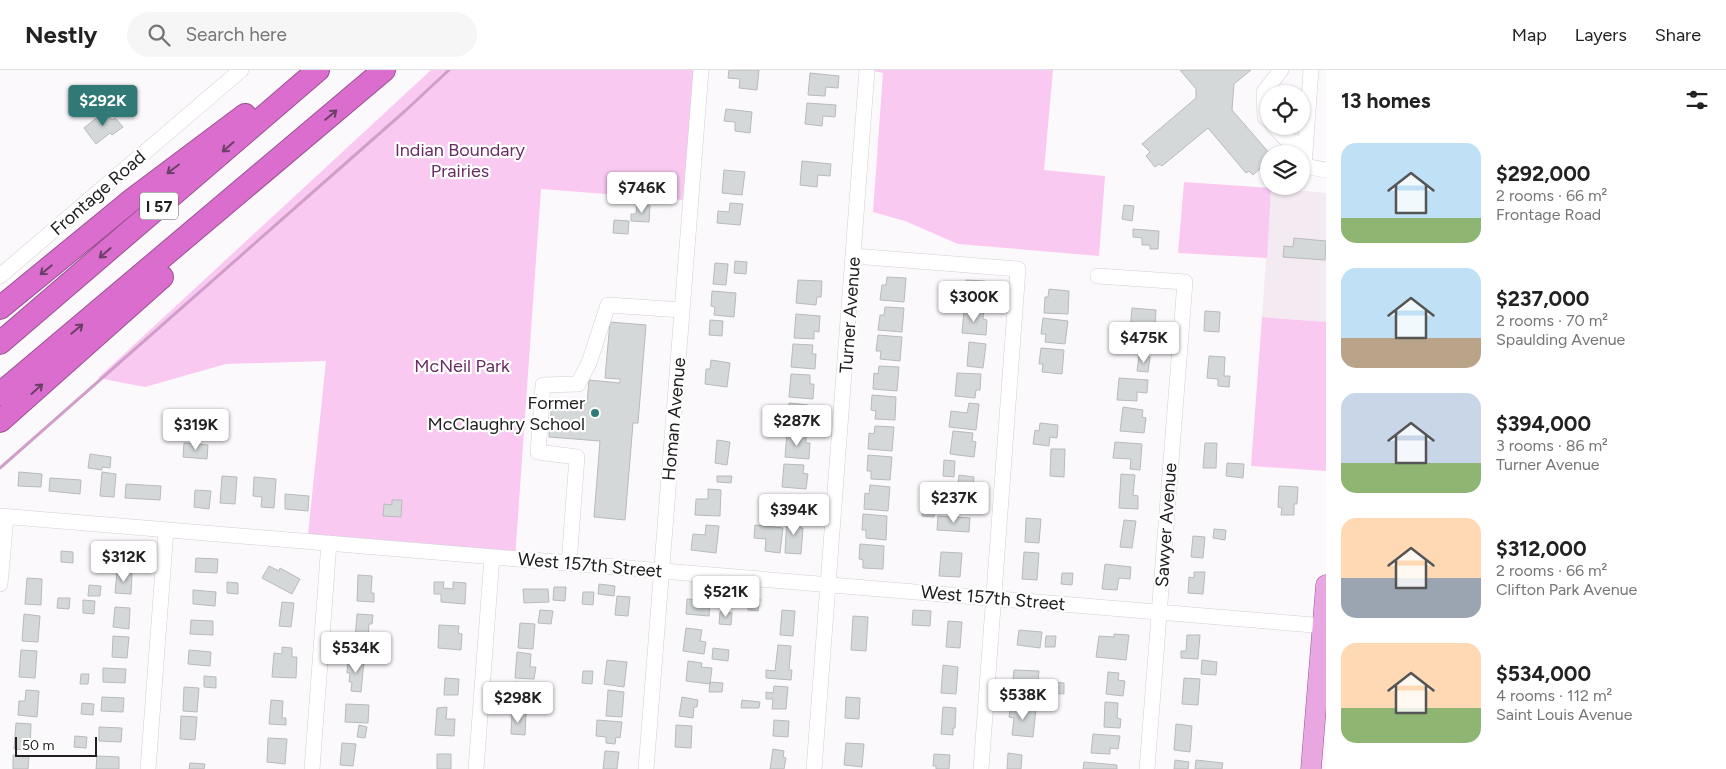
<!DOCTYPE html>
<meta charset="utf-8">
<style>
body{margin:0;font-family:Figtree,sans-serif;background:#f6f6f6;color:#222;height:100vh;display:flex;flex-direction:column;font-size:19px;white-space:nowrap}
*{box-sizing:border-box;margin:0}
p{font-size:16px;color:#767676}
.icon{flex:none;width:28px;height:28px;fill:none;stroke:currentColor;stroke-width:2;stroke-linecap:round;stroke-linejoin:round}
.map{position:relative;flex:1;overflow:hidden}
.side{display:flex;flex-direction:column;background:#fff;width:400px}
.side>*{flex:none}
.fabs{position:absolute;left:1260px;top:15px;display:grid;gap:10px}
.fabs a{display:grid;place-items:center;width:50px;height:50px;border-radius:50%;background:#fff;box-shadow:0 1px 4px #0004;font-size:25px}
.scale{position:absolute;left:15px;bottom:12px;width:82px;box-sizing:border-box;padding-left:5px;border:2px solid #212021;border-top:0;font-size:14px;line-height:18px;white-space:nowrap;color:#212021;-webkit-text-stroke:4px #fff;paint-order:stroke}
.price{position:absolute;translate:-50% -42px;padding:0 11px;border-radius:5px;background:#fff;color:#222;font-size:16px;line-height:32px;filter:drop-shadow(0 1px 2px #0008)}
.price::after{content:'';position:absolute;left:50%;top:30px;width:15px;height:11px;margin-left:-8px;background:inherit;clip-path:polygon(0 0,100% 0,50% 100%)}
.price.active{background:#307977;color:#fff}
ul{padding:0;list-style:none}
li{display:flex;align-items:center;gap:15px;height:125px;padding:0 15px}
li span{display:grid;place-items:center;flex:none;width:140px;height:100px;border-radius:15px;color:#555}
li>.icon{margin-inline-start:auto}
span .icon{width:60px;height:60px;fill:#fffc;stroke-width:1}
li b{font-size:21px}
h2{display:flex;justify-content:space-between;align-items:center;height:60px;padding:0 15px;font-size:21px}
header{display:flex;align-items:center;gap:30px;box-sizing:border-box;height:70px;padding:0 25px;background:#fff;border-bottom:1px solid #e0e0e0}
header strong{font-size:24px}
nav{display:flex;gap:28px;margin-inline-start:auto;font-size:18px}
.search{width:350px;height:45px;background:#f6f6f6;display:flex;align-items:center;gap:12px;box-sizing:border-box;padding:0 18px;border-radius:28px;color:#767676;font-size:19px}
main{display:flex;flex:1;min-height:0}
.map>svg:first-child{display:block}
</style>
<header>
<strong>Nestly</strong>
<div class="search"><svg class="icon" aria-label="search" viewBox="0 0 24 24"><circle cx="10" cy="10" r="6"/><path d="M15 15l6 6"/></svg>Search here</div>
<nav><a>Map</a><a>Layers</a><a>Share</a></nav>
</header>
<main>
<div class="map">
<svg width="1326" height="699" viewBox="0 0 1326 699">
<rect width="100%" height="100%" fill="#fcf9fc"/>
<path fill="#f4eaf2" d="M 1271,118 L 1326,123 L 1326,252 L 1262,247 Z"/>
<path fill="#fac9f2" d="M 431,0 L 694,0 L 684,130 L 541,119 L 515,489 L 420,473 L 308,464 L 326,291 L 226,294 L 145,317 L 98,308 Z
M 874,0 L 1053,0 L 1044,100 L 1105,106 L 1099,186 L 958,174 L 905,151 L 873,142 L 883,3 L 874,1 Z
M 1184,112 L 1271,118 L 1267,188 L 1178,183 Z
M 1262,247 L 1326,252 L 1326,401 L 1251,396 Z"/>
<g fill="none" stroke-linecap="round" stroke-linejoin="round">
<path stroke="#d09ec9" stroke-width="3" d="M 0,398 L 405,41 L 449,0"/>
</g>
<path fill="#d4d8d8" stroke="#b7bbba" d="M 729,0 L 759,0 L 757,20 L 739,18 L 740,9 L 728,8 Z
M 1180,0 L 1251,0 L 1234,14 L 1232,40 L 1270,84 L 1261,92 L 1264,95 L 1253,105 L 1249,101 L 1246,103 L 1208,58 L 1162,96 L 1159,94 L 1155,97 L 1146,86 L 1150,82 L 1142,74 L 1196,28 L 1196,19 Z
M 810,3 L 839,6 L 838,18 L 826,17 L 825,26 L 808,25 Z
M 807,33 L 836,35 L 835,47 L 823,46 L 822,56 L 805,54 Z
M 726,39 L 752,42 L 750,63 L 735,61 L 735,52 L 724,51 Z
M 105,41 L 112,50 L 115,48 L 123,57 L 112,65 L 110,63 L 96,74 L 84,58 Z
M 802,91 L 831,94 L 830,106 L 818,105 L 817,117 L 800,115 Z
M 724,100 L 745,102 L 742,125 L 722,123 Z
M 730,133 L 743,134 L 740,155 L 717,153 L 718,141 L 729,142 Z
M 637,135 L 650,136 L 649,152 L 631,151 L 631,144 L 636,144 Z
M 1124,135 L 1134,136 L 1132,151 L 1122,149 Z
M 614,150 L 629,151 L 628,164 L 613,163 Z
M 1133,159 L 1159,161 L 1158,179 L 1150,179 L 1150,175 L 1142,175 L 1142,168 L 1133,167 Z
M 1294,168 L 1326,171 L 1325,190 L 1283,187 L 1284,176 L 1293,177 Z
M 735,191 L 747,192 L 746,204 L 734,203 Z
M 715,193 L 728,194 L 726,215 L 713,214 Z
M 887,207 L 906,208 L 904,232 L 880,230 L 882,215 L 886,215 Z
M 798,210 L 822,211 L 821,227 L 817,227 L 816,235 L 796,233 Z
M 966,210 L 985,211 L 985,219 L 989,220 L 988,235 L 964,233 Z
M 1049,219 L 1069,221 L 1068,244 L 1044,243 L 1045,227 L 1048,227 Z
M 712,221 L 736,223 L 734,247 L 714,245 L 715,237 L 711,236 Z
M 885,237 L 904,238 L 902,262 L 878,260 L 880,245 L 884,245 Z
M 1132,238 L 1156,240 L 1155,255 L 1150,255 L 1149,263 L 1130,261 Z
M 964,240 L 984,241 L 983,249 L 987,250 L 986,265 L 962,263 Z
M 1205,241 L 1220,242 L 1219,262 L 1204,261 Z
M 796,244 L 820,246 L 819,262 L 814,261 L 814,269 L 794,268 Z
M 1043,248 L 1068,251 L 1065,274 L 1045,272 L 1046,264 L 1041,264 Z
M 710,250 L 723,251 L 722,266 L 709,265 Z
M 610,252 L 646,255 L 638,353 L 633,353 L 625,450 L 594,447 L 600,371 L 549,367 L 552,330 L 587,333 L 589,310 L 620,313 L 620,309 L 605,308 Z
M 878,265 L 902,267 L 900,291 L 880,289 L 881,281 L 876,281 Z
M 969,272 L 986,274 L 983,298 L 967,296 Z
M 793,274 L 813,275 L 812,284 L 816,284 L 815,299 L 791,297 Z
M 1041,278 L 1064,280 L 1062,304 L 1042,302 L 1043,294 L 1039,294 Z
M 1139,286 L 1150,287 L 1148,302 L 1137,301 Z
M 1209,286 L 1225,287 L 1224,306 L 1230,306 L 1229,317 L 1218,316 L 1218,309 L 1207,308 Z
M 711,290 L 730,293 L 727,317 L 705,314 L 706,299 L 710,299 Z
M 879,296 L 899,297 L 897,321 L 873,319 L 874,303 L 878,304 Z
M 957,303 L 981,304 L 980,320 L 976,320 L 975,328 L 955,326 Z
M 791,304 L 810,305 L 810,314 L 814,314 L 813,329 L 789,327 Z
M 1119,308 L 1148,310 L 1147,323 L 1137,322 L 1137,331 L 1117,330 Z
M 872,325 L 896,327 L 895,350 L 875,349 L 876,341 L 871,340 Z
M 789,333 L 808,335 L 808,343 L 812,344 L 811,359 L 787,357 Z
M 969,333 L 979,334 L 976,360 L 949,357 L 951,341 L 967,343 Z
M 1123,337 L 1143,340 L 1142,347 L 1146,348 L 1144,363 L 1120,361 Z
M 1040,353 L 1058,355 L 1057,368 L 1050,367 L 1049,376 L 1033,374 L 1035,360 L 1039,361 Z
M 875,356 L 894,357 L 892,381 L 868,379 L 869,363 L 874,364 Z
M 953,361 L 973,363 L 972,371 L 976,372 L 974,387 L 950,384 Z
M 787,363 L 806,365 L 806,373 L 810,373 L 809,389 L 785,387 Z
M 717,370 L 730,372 L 727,395 L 715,393 Z
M 1115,372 L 1142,374 L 1140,400 L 1130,399 L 1131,389 L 1113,388 Z
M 184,373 L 208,375 L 207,389 L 183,387 Z
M 1205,373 L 1217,373 L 1216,398 L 1203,398 Z
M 1051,379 L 1065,379 L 1064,407 L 1050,406 Z
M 90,384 L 111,387 L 110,398 L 102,397 L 102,400 L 88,398 Z
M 868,385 L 892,387 L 890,410 L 871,409 L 871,401 L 867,401 Z
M 944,390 L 955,391 L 954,407 L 943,406 Z
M 1227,393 L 1244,394 L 1243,408 L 1226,406 Z
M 784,394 L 804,395 L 803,403 L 808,404 L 806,419 L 782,417 Z
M 19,402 L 42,404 L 41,417 L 18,416 Z
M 102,402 L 116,404 L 114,427 L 100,426 Z
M 1121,404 L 1135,405 L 1133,425 L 1138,426 L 1138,439 L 1119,438 Z
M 959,405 L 974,407 L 971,434 L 956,432 Z
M 222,406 L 237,407 L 235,434 L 220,433 Z
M 717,406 L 732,406 L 731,413 L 717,412 Z
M 254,407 L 276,409 L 274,438 L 261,437 L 262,427 L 253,426 Z
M 50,408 L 81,410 L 80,424 L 49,421 Z
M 126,414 L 161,416 L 160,430 L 125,428 Z
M 870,415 L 890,417 L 888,441 L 864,439 L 865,423 L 869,424 Z
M 1279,416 L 1298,417 L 1297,434 L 1294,434 L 1294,445 L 1281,445 L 1282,438 L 1278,437 Z
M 708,419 L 721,420 L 720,446 L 695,445 L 696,429 L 708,429 Z
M 195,420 L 211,421 L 209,439 L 194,437 Z
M 285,424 L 309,426 L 308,441 L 285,439 Z
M 392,430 L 402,430 L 401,447 L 383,446 L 384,434 L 392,435 Z
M 924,435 L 935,436 L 934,447 L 922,446 Z
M 863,444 L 887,446 L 886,470 L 866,468 L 866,460 L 862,460 Z
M 787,446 L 801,447 L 800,458 L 803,458 L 801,484 L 785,483 Z
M 938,446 L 970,448 L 969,462 L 937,460 Z
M 1026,448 L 1041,449 L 1039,473 L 1025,472 Z
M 1124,450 L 1136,451 L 1132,478 L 1120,477 Z
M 706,455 L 719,456 L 716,483 L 691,480 L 693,464 L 705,465 Z
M 755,455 L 783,458 L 780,483 L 765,481 L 766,469 L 754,468 Z
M 1214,459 L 1226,460 L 1225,470 L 1213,468 Z
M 1193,466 L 1205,467 L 1203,488 L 1191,487 Z
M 860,474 L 884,476 L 883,499 L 863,498 L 863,490 L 859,489 Z
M 61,481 L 73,482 L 73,493 L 61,492 Z
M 941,482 L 962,483 L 960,507 L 939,506 Z
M 1024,482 L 1039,483 L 1037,510 L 1022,509 Z
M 196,488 L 218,489 L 217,503 L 195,502 Z
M 1105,494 L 1131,497 L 1130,509 L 1119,508 L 1117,520 L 1102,519 Z
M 269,496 L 279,501 L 280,498 L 300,509 L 292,524 L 262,508 Z
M 117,502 L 132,503 L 131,524 L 115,523 Z
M 1194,502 L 1205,502 L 1203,524 L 1188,523 L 1189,507 L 1194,508 Z
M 1062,503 L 1073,503 L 1072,515 L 1061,514 Z
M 358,505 L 372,506 L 371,523 L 374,523 L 374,532 L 357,531 Z
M 27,508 L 42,509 L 41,535 L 25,534 Z
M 227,512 L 238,513 L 238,524 L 227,523 Z
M 434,512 L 444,512 L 443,518 L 453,519 L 453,512 L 466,513 L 465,534 L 441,532 L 441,524 L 434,524 Z
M 599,514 L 615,516 L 614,526 L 598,524 Z
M 89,515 L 101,516 L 100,526 L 88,526 Z
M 554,517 L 566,517 L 565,531 L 553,530 Z
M 523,519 L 548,519 L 549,532 L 524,533 Z
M 193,520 L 216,522 L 215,536 L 193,534 Z
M 583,522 L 594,522 L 593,535 L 582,534 Z
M 617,526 L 630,527 L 628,546 L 615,545 Z
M 58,528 L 70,528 L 69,539 L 57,538 Z
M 749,528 L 760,529 L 758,541 L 748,540 Z
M 687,529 L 710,531 L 709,546 L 686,544 Z
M 83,530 L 95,531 L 94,544 L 83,543 Z
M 282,532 L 294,533 L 291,557 L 279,556 Z
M 115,537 L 130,538 L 129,559 L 113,557 Z
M 540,540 L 553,541 L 551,554 L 538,553 Z
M 782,540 L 795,541 L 793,566 L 780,565 Z
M 913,540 L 931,541 L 930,556 L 912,555 Z
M 720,542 L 732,543 L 731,555 L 719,554 Z
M 24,544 L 40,546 L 38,572 L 22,571 Z
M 357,544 L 373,545 L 372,554 L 369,554 L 368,570 L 355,569 Z
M 853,546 L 868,547 L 866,581 L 851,580 Z
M 191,550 L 213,551 L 213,565 L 190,564 Z
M 948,551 L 962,552 L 960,578 L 946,577 Z
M 520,553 L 535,554 L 533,579 L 518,578 Z
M 439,555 L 459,556 L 458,563 L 462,564 L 461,580 L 438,578 Z
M 686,558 L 702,560 L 700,571 L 706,572 L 704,584 L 683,581 Z
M 1019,560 L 1042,562 L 1040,578 L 1017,575 Z
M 1114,564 L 1129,565 L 1126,590 L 1096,587 L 1099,566 L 1114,567 Z
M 1187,565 L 1200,565 L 1198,589 L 1181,588 L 1181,581 L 1186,581 Z
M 113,566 L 129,567 L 127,588 L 112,587 Z
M 1046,566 L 1056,566 L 1055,577 L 1045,577 Z
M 778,575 L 791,576 L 789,600 L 792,600 L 791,610 L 766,608 L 766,600 L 775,601 Z
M 282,577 L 292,578 L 292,587 L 297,587 L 296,608 L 272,607 L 274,583 L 282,584 Z
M 713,578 L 729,580 L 728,591 L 712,589 Z
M 21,580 L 37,581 L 35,608 L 19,607 Z
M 189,580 L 211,582 L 210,596 L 188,594 Z
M 517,582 L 531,584 L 530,597 L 536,597 L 534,609 L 515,608 Z
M 348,590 L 364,591 L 361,622 L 351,621 L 352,612 L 349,612 L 350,603 L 347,603 Z
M 607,590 L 627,592 L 624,617 L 604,614 Z
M 1202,590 L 1217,592 L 1216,605 L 1201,604 Z
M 688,591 L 702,593 L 701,597 L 712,598 L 710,614 L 686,611 Z
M 943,595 L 958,597 L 956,624 L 941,623 Z
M 103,598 L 126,599 L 125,613 L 103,612 Z
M 1014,600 L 1039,601 L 1038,612 L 1013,610 Z
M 583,601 L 593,601 L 592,614 L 582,613 Z
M 1108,602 L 1119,603 L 1118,610 L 1125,611 L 1123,626 L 1106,624 Z
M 81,604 L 89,604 L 88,614 L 80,614 Z
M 204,606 L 216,607 L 216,618 L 204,617 Z
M 445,608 L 459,609 L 458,625 L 444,625 Z
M 1184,608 L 1200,609 L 1198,635 L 1182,634 Z
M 515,612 L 530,614 L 528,639 L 513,638 Z
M 710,612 L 723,613 L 722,622 L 709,622 Z
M 1052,612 L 1064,613 L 1064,624 L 1052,623 Z
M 774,616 L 788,617 L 786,639 L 772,639 L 773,629 L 766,629 L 766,622 L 773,623 Z
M 184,617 L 199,618 L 197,642 L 183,641 Z
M 26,620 L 39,621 L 37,647 L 18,645 L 19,631 L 25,631 Z
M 608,620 L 624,622 L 622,647 L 606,646 Z
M 102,627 L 124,628 L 123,642 L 101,641 Z
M 682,627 L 698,630 L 697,637 L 694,637 L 693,648 L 679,646 Z
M 846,627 L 860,628 L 859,649 L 845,648 Z
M 271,630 L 283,631 L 282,648 L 286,648 L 286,655 L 269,654 Z
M 742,630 L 760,632 L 759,638 L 741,638 Z
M 1105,632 L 1118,633 L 1117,648 L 1121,649 L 1120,658 L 1104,657 Z
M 82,633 L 94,634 L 93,645 L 81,644 Z
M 346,634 L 369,635 L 368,653 L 345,652 Z
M 1011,636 L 1036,639 L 1033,667 L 1012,665 L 1014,648 L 1009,647 Z
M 447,637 L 446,649 L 455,649 L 454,666 L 435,665 L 437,638 Z
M 943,637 L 956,638 L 955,658 L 953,658 L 953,665 L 941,664 Z
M 512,642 L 526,643 L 525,665 L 511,664 Z
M 181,646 L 197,647 L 195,670 L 180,669 Z
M 597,650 L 622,652 L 620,668 L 616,667 L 615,674 L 606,673 L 606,667 L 596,666 Z
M 774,650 L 789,651 L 788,667 L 773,666 Z
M 16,653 L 31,654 L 30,680 L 14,679 Z
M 1176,654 L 1192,656 L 1190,682 L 1174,680 Z
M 359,655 L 367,657 L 365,668 L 357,667 Z
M 676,655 L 692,656 L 691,678 L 675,677 Z
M 99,657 L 122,658 L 121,672 L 99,671 Z
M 1093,664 L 1120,666 L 1118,679 L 1110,678 L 1110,684 L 1091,683 Z
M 75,666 L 87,667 L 86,678 L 74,677 Z
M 268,668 L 287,669 L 285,694 L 267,692 Z
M 342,673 L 356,674 L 353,696 L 340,695 Z
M 846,673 L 864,674 L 862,697 L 844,695 Z
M 773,679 L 784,681 L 783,687 L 786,688 L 784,699 L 770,699 Z
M 605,681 L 619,682 L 617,699 L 603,699 Z
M 1008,683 L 1022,685 L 1021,699 L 1007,699 Z
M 437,684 L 451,684 L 451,699 L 437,699 Z
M 934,684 L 950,685 L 949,699 L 936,699 L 936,696 L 933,696 Z
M 13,685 L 29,686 L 28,699 L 13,699 Z
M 97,686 L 119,687 L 119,699 L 96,699 Z
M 1175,690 L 1189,692 L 1188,699 L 1174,699 Z
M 1196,690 L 1223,693 L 1222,699 L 1195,699 Z
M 1084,692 L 1117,695 L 1117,699 L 1083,699 Z
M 190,693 L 205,694 L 204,699 L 189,699 Z"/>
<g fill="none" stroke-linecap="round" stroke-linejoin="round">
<g stroke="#d3d0d2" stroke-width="16">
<path id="minor" d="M 1311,0 L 1304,96 L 1326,100
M 1269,50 L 1265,47 L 1264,22 L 1281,0
M 1274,56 L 1287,70 L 1305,75
M 854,186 L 1018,199 L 981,699
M 0,206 L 241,0
M 1098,206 L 1185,212 L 1147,699
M 0,446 L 1326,556
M 569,493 L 577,387 L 538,382 L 543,315 L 578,314 L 589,293 L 608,235 L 682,240
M 0,514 L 6,447
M 148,699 L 166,460
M 312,699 L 329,473
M 476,699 L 492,487
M 646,699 L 701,0
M 814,699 L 867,0"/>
</g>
<g stroke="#995291" stroke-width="21">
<path id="major" d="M 1311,699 L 1326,515"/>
</g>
<g stroke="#995291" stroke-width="24">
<path id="highway" d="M 0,238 L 133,129 L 245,45
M 0,273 L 318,0
M 0,324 L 384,0
M 0,351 L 162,207"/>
</g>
<use href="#minor" stroke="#fff" stroke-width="15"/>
<use href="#major" stroke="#e9a7e2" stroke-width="20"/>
<use href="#highway" stroke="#da6dce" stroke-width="22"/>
</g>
<defs><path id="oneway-shaft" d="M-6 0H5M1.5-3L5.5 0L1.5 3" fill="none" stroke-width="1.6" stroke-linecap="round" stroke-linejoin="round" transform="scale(1.25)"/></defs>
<g stroke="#6b3f66">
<use href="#oneway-shaft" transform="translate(331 45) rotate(-40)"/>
<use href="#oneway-shaft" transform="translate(228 77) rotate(139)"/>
<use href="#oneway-shaft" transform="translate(173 99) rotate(143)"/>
<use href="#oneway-shaft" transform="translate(105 183) rotate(139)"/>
<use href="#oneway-shaft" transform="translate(46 200) rotate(141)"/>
<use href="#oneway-shaft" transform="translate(77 259) rotate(-40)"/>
<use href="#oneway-shaft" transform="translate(37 319) rotate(-42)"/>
</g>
<circle fill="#307977" stroke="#fff" stroke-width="2" cx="595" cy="343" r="5"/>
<g text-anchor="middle" stroke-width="4.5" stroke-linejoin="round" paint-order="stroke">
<rect fill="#fff" stroke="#646364" stroke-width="1" x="140" y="122.5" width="38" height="27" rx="4"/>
<g font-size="16" font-weight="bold" fill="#212021">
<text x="159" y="142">I 57</text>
</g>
<g font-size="18" fill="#682c62" stroke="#fff">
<text x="460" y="86">Indian Boundary<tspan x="460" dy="21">Prairies</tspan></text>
<text x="462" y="302">McNeil Park</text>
</g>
<g font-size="18" fill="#212021" stroke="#fff">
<text transform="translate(98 123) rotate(-41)" y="6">Frontage Road</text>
<text transform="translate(850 245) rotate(-86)" y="6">Turner Avenue</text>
<text transform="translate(674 349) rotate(-85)" y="6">Homan Avenue</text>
<text transform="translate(1166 455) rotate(-86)" y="6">Sawyer Avenue</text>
<text transform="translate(590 495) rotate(5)" y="6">West 157th Street</text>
<text transform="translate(993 528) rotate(5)" y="6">West 157th Street</text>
</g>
<g font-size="18" fill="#212021" stroke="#fff" text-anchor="end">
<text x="585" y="339">Former<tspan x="585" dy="21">McClaughry School</tspan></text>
</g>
</g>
</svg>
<div class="fabs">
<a><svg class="icon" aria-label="locate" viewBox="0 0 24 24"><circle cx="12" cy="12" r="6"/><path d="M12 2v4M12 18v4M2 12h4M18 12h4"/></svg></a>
<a><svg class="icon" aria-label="layers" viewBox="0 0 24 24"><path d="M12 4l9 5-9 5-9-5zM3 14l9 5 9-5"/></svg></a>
</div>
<div class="scale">50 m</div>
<b class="price active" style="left:103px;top:57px">$292K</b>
<b class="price" style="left:642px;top:144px">$746K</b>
<b class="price" style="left:974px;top:253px">$300K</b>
<b class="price" style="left:1144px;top:294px">$475K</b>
<b class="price" style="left:797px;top:377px">$287K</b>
<b class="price" style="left:196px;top:381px">$319K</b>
<b class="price" style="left:954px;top:454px">$237K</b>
<b class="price" style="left:794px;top:466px">$394K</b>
<b class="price" style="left:124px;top:513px">$312K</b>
<b class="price" style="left:726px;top:548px">$521K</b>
<b class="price" style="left:356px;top:604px">$534K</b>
<b class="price" style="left:1023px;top:651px">$538K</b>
<b class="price" style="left:518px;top:654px">$298K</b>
</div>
<section class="side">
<h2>13 homes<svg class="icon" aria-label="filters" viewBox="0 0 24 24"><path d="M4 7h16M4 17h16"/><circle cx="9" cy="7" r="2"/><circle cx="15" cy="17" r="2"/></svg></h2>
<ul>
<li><span style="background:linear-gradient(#bfe0f5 75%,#8fb573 0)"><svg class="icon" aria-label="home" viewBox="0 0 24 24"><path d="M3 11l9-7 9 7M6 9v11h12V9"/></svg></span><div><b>$292,000</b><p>2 rooms · 66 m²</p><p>Frontage Road</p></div></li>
<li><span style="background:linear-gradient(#bfe0f5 70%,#b9a48a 0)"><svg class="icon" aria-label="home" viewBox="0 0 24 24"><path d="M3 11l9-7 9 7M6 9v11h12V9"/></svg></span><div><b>$237,000</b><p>2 rooms · 70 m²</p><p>Spaulding Avenue</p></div></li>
<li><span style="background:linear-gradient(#c9d6e8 70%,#8fb573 0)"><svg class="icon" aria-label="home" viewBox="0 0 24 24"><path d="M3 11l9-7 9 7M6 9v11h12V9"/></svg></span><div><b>$394,000</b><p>3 rooms · 86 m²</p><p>Turner Avenue</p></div></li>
<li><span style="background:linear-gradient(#ffd9b3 60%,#9aa5b1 0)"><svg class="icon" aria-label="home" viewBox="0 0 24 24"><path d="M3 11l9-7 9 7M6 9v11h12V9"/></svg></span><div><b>$312,000</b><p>2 rooms · 66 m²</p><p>Clifton Park Avenue</p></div></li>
<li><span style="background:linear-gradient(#ffd9b3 65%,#8fb573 0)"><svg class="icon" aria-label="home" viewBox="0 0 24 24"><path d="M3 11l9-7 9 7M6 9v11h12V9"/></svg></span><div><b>$534,000</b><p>4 rooms · 112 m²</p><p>Saint Louis Avenue</p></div></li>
</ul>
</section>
</main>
